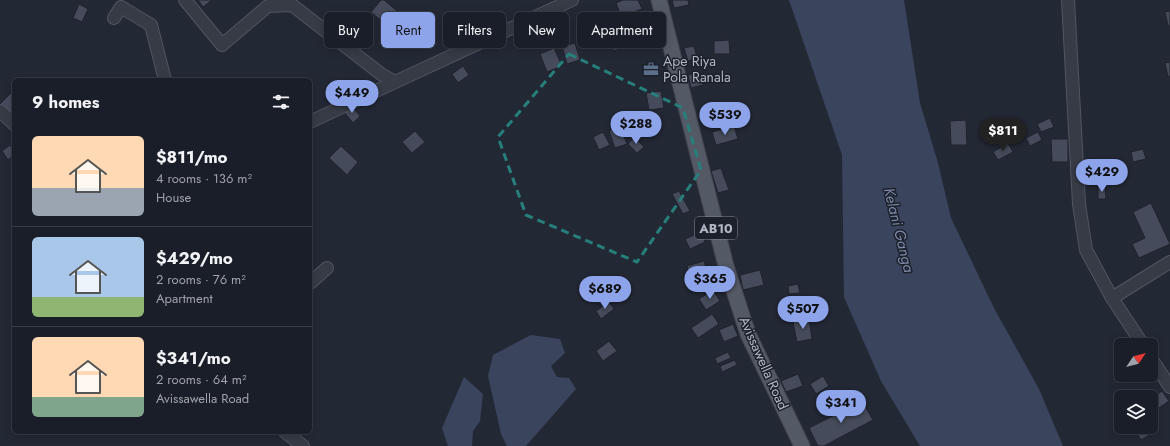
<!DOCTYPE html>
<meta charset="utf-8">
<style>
body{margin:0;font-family:Jost,sans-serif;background:#232730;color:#f1f3f6;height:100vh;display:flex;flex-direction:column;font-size:15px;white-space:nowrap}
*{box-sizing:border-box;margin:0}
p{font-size:13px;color:#9fa2a8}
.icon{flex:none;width:22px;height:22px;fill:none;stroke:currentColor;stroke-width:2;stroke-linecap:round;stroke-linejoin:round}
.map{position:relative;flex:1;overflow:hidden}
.panel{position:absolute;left:12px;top:78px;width:300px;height:356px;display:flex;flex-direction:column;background:#1a1e28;border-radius:6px;box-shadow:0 2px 10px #0003,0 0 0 1px #383c45}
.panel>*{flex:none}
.hud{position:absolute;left:324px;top:12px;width:380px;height:36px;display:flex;gap:8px}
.needle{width:26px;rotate:55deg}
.tools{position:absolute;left:1114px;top:338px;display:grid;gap:8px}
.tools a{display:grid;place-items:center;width:44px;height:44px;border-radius:6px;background:#1a1e28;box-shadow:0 2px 10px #0003,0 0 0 1px #383c45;font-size:20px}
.price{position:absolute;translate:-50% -34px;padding:0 9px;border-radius:14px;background:#8ea4ea;color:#111;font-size:13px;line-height:26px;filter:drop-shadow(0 1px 2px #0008)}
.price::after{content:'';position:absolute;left:50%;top:24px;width:12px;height:9px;margin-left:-6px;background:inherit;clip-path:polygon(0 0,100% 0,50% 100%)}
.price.on{background:#222;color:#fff}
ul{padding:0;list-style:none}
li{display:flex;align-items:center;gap:12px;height:100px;padding:0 20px}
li+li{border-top:1px solid #383c45}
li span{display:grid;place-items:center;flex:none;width:112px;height:80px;border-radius:6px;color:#555}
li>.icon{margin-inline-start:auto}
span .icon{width:48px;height:48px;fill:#fffc;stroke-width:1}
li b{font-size:17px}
h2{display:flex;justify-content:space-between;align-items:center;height:48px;padding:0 20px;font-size:17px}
.chip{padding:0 14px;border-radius:6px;background:#1a1e28;box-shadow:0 2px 10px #0003,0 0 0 1px #383c45;font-size:14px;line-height:36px}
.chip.on{background:#8ea4ea;color:#111}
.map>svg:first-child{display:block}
</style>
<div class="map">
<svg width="1170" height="446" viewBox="0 0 1170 446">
<rect width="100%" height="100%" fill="#232835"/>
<path fill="#3a445d" d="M 789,0 L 904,0 L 920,103 L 938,163 L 951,218 L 994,308 L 1039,389 L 1063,446 L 920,446 L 881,381 L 844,297 L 842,155 Z
M 531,335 L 560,339 L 565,353 L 551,366 L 557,377 L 569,378 L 576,389 L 526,446 L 507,446 L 501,434 L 488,376 L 493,355 Z
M 464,377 L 483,394 L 480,421 L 473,431 L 472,446 L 448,446 L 442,428 Z"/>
<path fill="#454b5a" stroke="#1e222d" d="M 198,0 L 212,0 L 203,7 Z
M 381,0 L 384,0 L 426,35 L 414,49 L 371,12 Z
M 623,0 L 638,0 L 642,9 L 621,16 L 616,3 Z
M 672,0 L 688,0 L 689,5 L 674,8 Z
M 79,4 L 88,9 L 82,22 L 73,18 Z
M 1170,11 L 1170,26 L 1168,26 L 1165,12 Z
M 485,14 L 494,28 L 480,37 L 471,23 Z
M 458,18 L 464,22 L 457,32 L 450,28 Z
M 622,24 L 630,46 L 614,51 L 606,30 Z
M 729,40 L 730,54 L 714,54 L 714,41 Z
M 575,43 L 580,60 L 567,64 L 562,46 Z
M 694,46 L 697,58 L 688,61 L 684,48 Z
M 554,48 L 562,66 L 547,72 L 540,54 Z
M 1170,62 L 1170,76 L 1168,77 L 1165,63 Z
M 463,66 L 469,75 L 458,83 L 452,74 Z
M 700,72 L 703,85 L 691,88 L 688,75 Z
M 14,90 L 14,115 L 12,117 L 0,104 Z
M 661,91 L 664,108 L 649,110 L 646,93 Z
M 351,105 L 360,116 L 353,123 L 344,112 Z
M 721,106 L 724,119 L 706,123 L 703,110 Z
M 1050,118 L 1054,127 L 1041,132 L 1037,124 Z
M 966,120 L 967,145 L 951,145 L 950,121 Z
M 620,126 L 627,144 L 615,148 L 609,131 Z
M 734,126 L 738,139 L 716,145 L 712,132 Z
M 415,131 L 425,142 L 412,153 L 402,142 Z
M 603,132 L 610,145 L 599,150 L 593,137 Z
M 1038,132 L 1042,140 L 1030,146 L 1026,138 Z
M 634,137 L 644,147 L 637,153 L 628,144 Z
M 1051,139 L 1068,139 L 1068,162 L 1052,162 Z
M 1008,143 L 1013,152 L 998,160 L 993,152 Z
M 10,145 L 14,151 L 14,155 L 8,160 L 2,151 Z
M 341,146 L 358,162 L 347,175 L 329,158 Z
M 1143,149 L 1146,159 L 1133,162 L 1131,152 Z
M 721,168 L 729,190 L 718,193 L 711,171 Z
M 1098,187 L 1105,187 L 1106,199 L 1098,199 Z
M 679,191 L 690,211 L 683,214 L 672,194 Z
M 1151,203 L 1170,244 L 1139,258 L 1132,244 L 1145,238 L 1133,212 Z
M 701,232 L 705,242 L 690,249 L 685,239 Z
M 704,261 L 708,275 L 691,280 L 687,266 Z
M 760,270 L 764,285 L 743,290 L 740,275 Z
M 714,274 L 721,284 L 709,291 L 703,282 Z
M 798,284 L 800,293 L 789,294 L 788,286 Z
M 713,290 L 720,301 L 706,310 L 699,299 Z
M 609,302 L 614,309 L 601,319 L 596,311 Z
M 712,314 L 719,324 L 698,338 L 691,328 Z
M 809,319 L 812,339 L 797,342 L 793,322 Z
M 733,324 L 738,336 L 724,342 L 719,330 Z
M 609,341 L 617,351 L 603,361 L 596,351 Z
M 728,352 L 731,358 L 717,364 L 715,358 Z
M 735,360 L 737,365 L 722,372 L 720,366 Z
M 798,374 L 803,386 L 786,392 L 781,381 Z
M 823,376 L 829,386 L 816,394 L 810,384 Z
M 1162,391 L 1169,401 L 1159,408 L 1152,398 Z
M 862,401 L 873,420 L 824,446 L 818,446 L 809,428 Z
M 1133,427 L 1150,427 L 1153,433 L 1141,440 Z"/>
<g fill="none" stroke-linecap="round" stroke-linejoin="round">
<g stroke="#515561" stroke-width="14">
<path id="minor" d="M 185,0 L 222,45 L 268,6 L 292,5 L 381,74 L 395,82
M 1068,0 L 1079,204 L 1086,250 L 1112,298 L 1143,345
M 114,18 L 121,7 L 151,25 L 165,80
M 0,111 L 14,124
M 310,122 L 395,82 L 572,0
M 310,283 L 327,268
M 1112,298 L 1170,262
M 1151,358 L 1170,387
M 285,432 L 303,446"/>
</g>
<g stroke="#404450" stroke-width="17">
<path id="major" d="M 659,0 L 726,266 L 748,334 L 802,446"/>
</g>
<use href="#minor" stroke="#363b46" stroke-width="12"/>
<use href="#major" stroke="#545966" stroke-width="15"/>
</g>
<path fill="none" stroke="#277f7b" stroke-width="3" stroke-dasharray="8 5" stroke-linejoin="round" d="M 569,54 L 683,108 L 701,170 L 637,262 L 526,215 L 498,137 Z"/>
<defs>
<g id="office-bare" transform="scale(1.2)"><path d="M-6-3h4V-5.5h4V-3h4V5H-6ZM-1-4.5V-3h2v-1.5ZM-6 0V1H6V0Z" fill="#5c6f8a" stroke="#1c202b" stroke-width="2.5" paint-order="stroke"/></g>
</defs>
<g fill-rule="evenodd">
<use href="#office-bare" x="651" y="69"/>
</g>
<g text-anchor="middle" stroke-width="3" stroke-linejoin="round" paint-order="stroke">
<rect fill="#1c202b" stroke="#848895" stroke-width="1" x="695" y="217" width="42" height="22" rx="3"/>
<g font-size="13" font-weight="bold" fill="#b1b5c3">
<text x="716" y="233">AB10</text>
</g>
<g font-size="14" fill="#b1b5c3" stroke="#1c202b" text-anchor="start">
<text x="663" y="66">Ape Riya<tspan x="663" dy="16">Pola Ranala</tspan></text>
</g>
<g font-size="14" fill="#b1b5c3" stroke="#1c202b">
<text transform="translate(764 363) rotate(66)" y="5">Avissawella Road</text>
</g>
<g font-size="15" font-style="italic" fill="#7c88a8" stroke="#1c202b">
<text transform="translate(899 230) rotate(76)" y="5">Kelani Ganga</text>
</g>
</g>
</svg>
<div class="tools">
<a><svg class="needle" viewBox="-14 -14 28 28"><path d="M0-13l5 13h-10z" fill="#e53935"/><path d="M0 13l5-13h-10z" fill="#9fa2a8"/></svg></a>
<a><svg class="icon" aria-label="layers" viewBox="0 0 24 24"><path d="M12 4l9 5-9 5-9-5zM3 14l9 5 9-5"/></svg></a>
</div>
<b class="price" style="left:352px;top:114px">$449</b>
<b class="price" style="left:725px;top:136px">$539</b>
<b class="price" style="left:636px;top:145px">$288</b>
<b class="price on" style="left:1003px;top:152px">$811</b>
<b class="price" style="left:1102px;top:193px">$429</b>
<b class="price" style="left:710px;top:300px">$365</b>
<b class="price" style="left:605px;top:310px">$689</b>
<b class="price" style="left:803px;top:330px">$507</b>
<b class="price" style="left:841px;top:424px">$341</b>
<div class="hud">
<a class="chip">Buy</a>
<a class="chip on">Rent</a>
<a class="chip">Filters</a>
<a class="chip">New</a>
<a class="chip">Apartment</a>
</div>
<section class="panel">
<h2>9 homes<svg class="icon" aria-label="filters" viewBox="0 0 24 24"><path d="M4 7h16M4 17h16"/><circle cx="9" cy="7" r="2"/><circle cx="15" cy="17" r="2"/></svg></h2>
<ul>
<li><span style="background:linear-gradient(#ffd9b3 65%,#9aa5b1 0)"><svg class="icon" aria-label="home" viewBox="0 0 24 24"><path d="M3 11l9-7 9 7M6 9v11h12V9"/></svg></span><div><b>$811/mo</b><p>4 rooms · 136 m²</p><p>House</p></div></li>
<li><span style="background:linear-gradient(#a9c7e8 75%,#8fb573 0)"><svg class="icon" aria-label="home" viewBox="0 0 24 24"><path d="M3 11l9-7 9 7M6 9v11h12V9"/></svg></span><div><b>$429/mo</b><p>2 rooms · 76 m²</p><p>Apartment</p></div></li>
<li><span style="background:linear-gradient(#ffd9b3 75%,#7fa58c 0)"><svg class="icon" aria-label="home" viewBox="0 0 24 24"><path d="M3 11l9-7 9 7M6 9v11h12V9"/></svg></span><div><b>$341/mo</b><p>2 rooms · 64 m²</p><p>Avissawella Road</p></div></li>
</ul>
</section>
</div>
